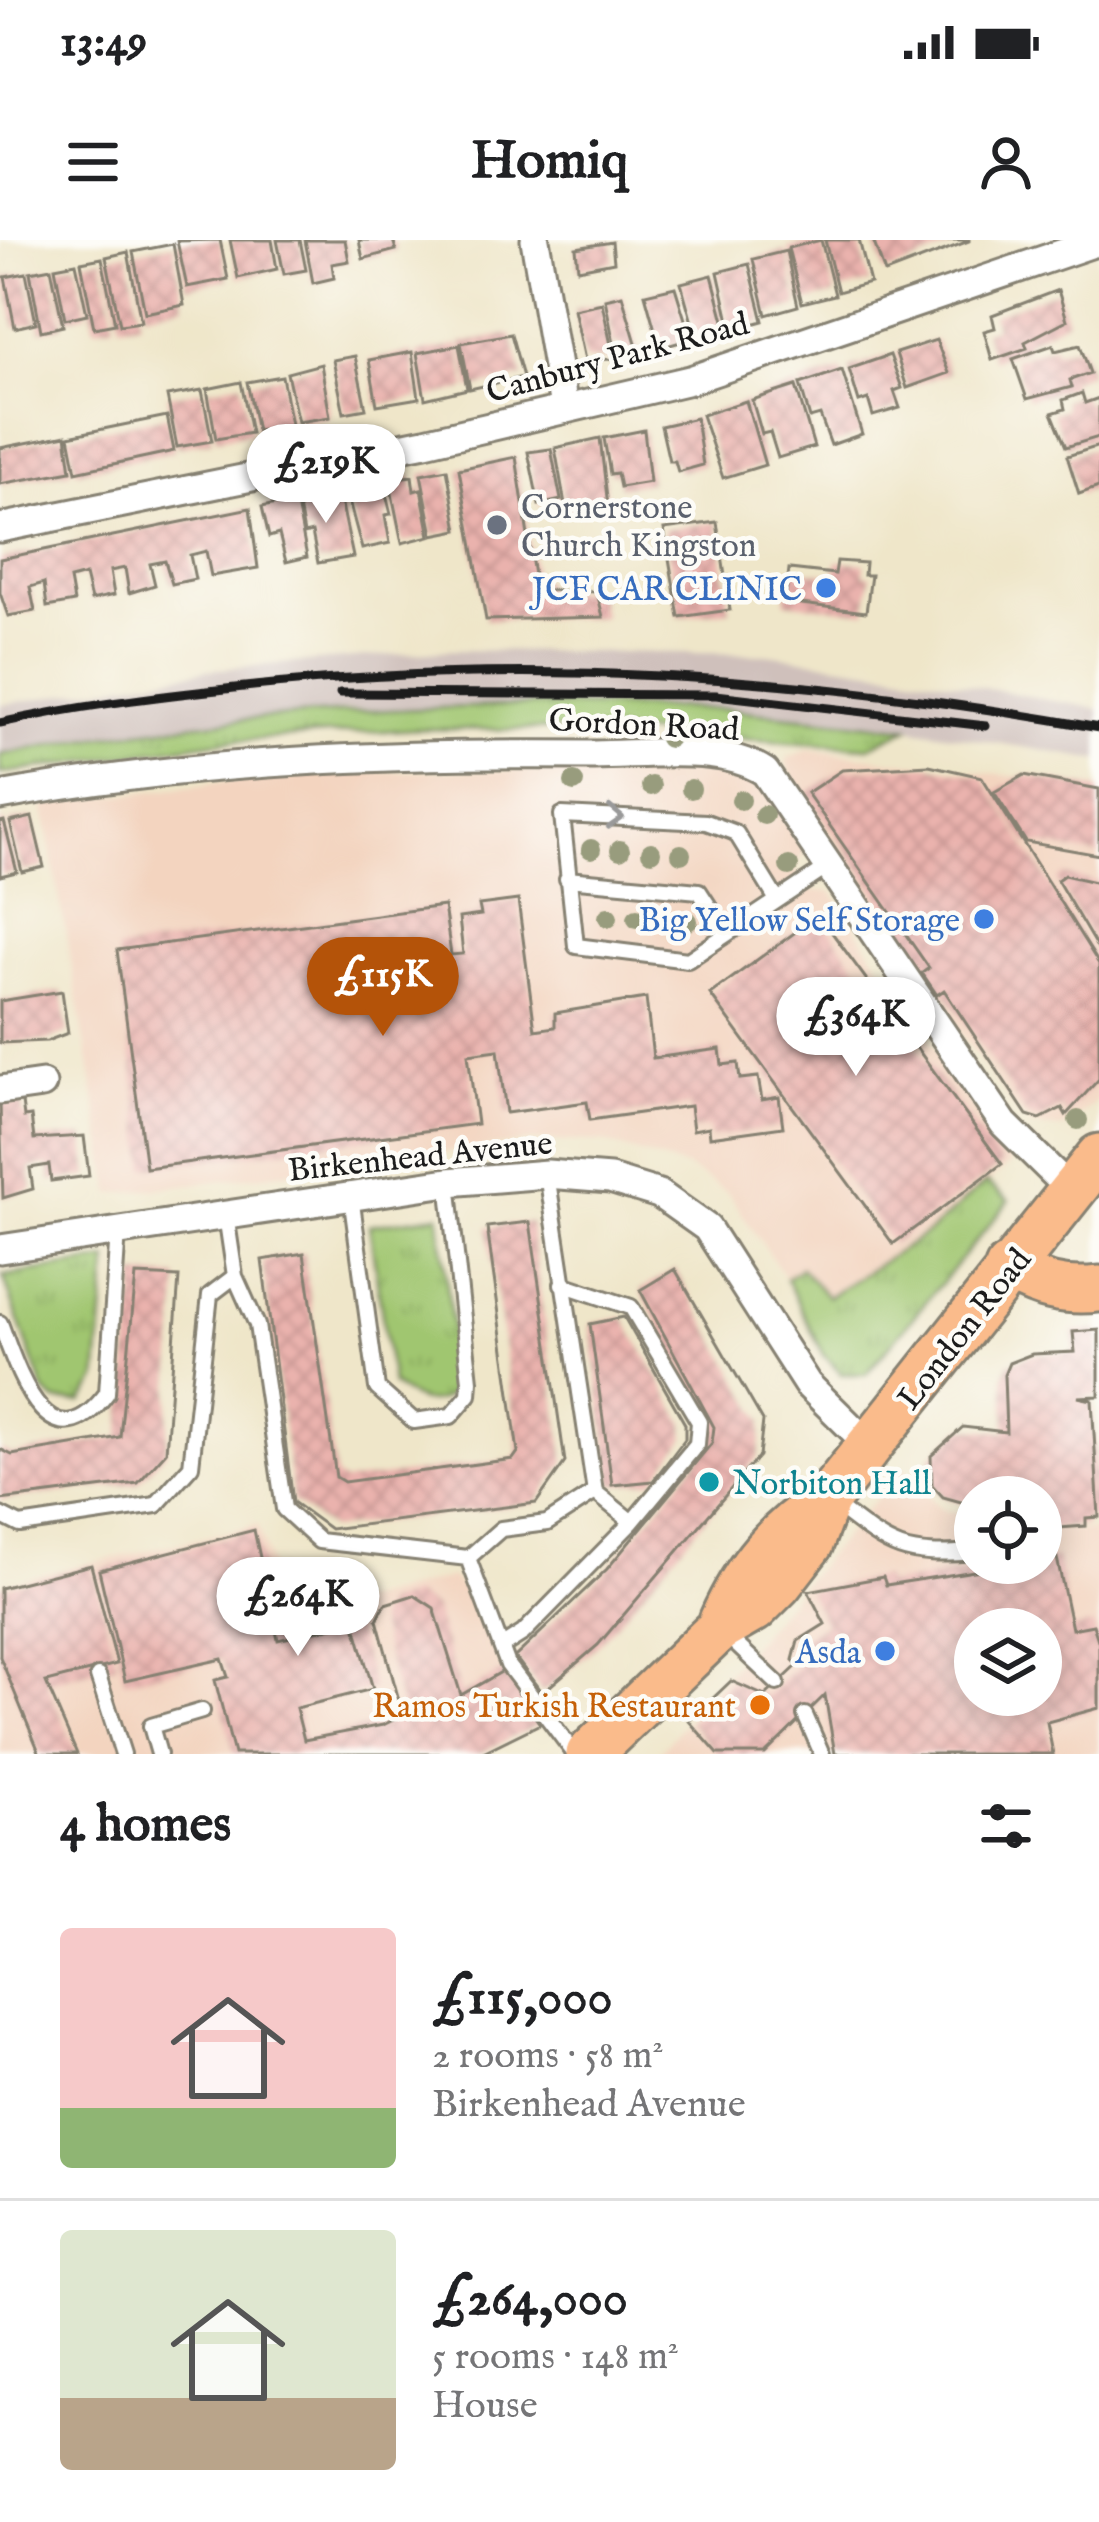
<!DOCTYPE html>
<meta charset="utf-8">
<style>
body{margin:0;font-family:"IM FELL English",serif;background:#f6f6f6;color:#202124;height:100vh;display:flex;flex-direction:column;font-size:45px;white-space:nowrap}
*{box-sizing:border-box;margin:0}
p{font-size:39px;color:#757577}
.icon{flex:none;width:66px;height:66px;fill:none;stroke:currentColor;stroke-width:2;stroke-linecap:round;stroke-linejoin:round}
.map{position:relative;height:1514px;overflow:hidden}
.panel{display:flex;flex-direction:column;background:#fff;flex:1}
.panel>*{flex:none}
.controls{position:absolute;left:954px;top:1236px;display:grid;gap:24px}
.controls a{display:grid;place-items:center;width:108px;height:108px;border-radius:50%;background:#fff;box-shadow:0 6px 30px #0003;font-size:60px}
.price{position:absolute;translate:-50% -102px;padding:0 27px;border-radius:42px;background:#fff;color:#222;font-size:39px;line-height:78px;filter:drop-shadow(0 3px 6px #0008)}
.price::after{content:'';position:absolute;left:50%;top:72px;width:36px;height:27px;margin-left:-18px;background:inherit;clip-path:polygon(0 0,100% 0,50% 100%)}
.price.on{background:#b45309;color:#fff}
ul{padding:0;list-style:none}
li{display:flex;align-items:center;gap:36px;height:300px;padding:0 60px}
li+li{border-top:3px solid #e0e0e0}
li span{display:grid;place-items:center;flex:none;width:336px;height:240px;border-radius:12px;color:#555}
li>.icon{margin-inline-start:auto}
span .icon{width:144px;height:144px;fill:#fffc;stroke-width:1}
li b{font-size:51px}
h2{display:flex;justify-content:space-between;align-items:center;height:144px;padding:0 60px;font-size:51px}
.status{display:flex;justify-content:space-between;align-items:center;height:84px;padding:0 60px;background:#fff;direction:ltr}
.status svg{height:33px;fill:currentColor}
header{display:flex;justify-content:space-between;align-items:center;height:156px;padding:0 60px;background:#fff;font-size:54px;font-weight:800}
.map>svg:first-child{display:block}
</style>
<div class="status"><b>13:49</b><svg viewBox="0 0 49 12"><path d="M0 12V9h3v3zM5 12V6h3v6zM10 12V3h3v9zM15 12V0h3v12zM26 1h20v11H26zM47 4h2v5h-2z"/></svg></div>
<header><svg class="icon" aria-label="menu" viewBox="0 0 24 24"><path d="M4 6h16M4 12h16M4 18h16"/></svg>Homiq<svg class="icon" aria-label="person" viewBox="0 0 24 24"><circle cx="12" cy="8" r="4"/><path d="M4 21q1-7 8-7t8 7"/></svg></header>
<div class="map">
<svg width="1099" height="1514" viewBox="0 0 1099 1514">
<defs>
<pattern id="grass-tufts" width="24" height="20" patternUnits="userSpaceOnUse" patternTransform="scale(3)"><rect width="24" height="20" fill="#a0c670"/><path d="M3 7l-1-3M5 7V3M7 7l1-3M15 17l-1-3M17 17v-4M19 17l1-3" fill="none" stroke="#89aa60"/></pattern>
<pattern id="building-cross-hatch" width="8" height="8" patternUnits="userSpaceOnUse" patternTransform="scale(3)"><rect width="8" height="8" fill="#eab2ad"/><path d="M0 0l8 8M0 8l8-8" fill="none" stroke="#c89894"/></pattern>
</defs>
<rect width="100%" height="100%" fill="#fdfcf7"/>
<filter id="ink" filterUnits="userSpaceOnUse"><feTurbulence type="fractalNoise" baseFrequency=".00833" numOctaves="2"/><feDisplacementMap in="SourceGraphic" scale="24" xChannelSelector="R" yChannelSelector="G"/><feConvolveMatrix kernelMatrix="1 2 1 2 8 2 1 2 1" color-interpolation-filters="sRGB"/></filter>
<filter id="wash" filterUnits="userSpaceOnUse"><feTurbulence type="fractalNoise" baseFrequency=".004" numOctaves="4" result="noise"/><feDisplacementMap in="SourceGraphic" scale="48" xChannelSelector="R" yChannelSelector="G"/><feGaussianBlur stdDeviation="2.7" result="paint"/><feColorMatrix in="noise" values="0 0 0 0 0 0 0 0 0 0 0 0 0 0 0 0 0 1.4 0 .05"/><feComposite in="paint" operator="in"/></filter>
<g filter="url(#wash)">
<rect width="100%" height="100%" fill="#efe6c9"/>
<path fill="#f3d4bf" fill-rule="evenodd" d="M 808,509 L 1099,548 L 1099,860 L 1062,889 L 1032,886 L 1018,873 L 844,631 L 788,530 L 786,519 Z
M 544,530 L 734,533 L 766,551 L 805,610 L 795,630 L 810,650 L 832,652 L 1011,923 L 930,991 L 827,1058 L 801,1028 L 786,1039 L 728,953 L 688,928 L 602,902 L 535,901 L 112,954 L 43,565 L 295,533 Z
M 902,1228 L 942,1270 L 975,1276 L 975,1323 L 1041,1323 L 1041,1288 L 1099,1291 L 1099,1514 L 658,1514 ZM 975,1389 L 1041,1389 L 1041,1455 L 975,1455 Z
M 258,1285 L 287,1382 L 451,1337 L 482,1364 L 503,1431 L 540,1484 L 477,1514 L 0,1514 L 0,1344 Z"/>
<path fill="#cfc0bb" d="M 453,410 L 768,414 L 926,437 L 1099,469 L 1099,520 L 908,488 L 725,469 L 536,465 L 346,470 L 54,503 L 0,515 L 0,465 L 206,430 Z"/>
<path fill="url(#grass-tufts)" stroke="#5e7146" stroke-width="3" d="M 536,465 L 725,469 L 908,488 L 869,507 L 600,490 L 416,489 L 213,502 L 0,534 L 0,515 C 175,477 358,470 536,465 Z
M 986,942 L 1009,961 L 866,1134 L 841,1134 L 824,1115 L 786,1039 L 801,1028 L 828,1057 L 930,991 Z
M 439,975 L 459,1147 C 436,1171 417,1163 392,1144 L 369,985 Z
M 108,1020 L 97,1140 L 82,1162 L 56,1161 L 44,1151 L 3,1036 Z"/>
<g id="blocks">
<path fill="url(#building-cross-hatch)" fill-rule="evenodd" d="M 220,0 L 228,39 L 187,47 L 177,1 Z
M 230,0 L 272,0 L 277,29 L 238,38 Z
M 277,0 L 300,0 L 306,30 L 284,34 Z
M 305,0 L 345,0 L 349,21 L 332,24 L 334,38 L 313,43 Z
M 359,0 L 393,0 L 396,10 L 363,19 Z
M 821,0 L 835,55 L 802,63 L 788,8 Z
M 825,0 L 859,0 L 870,43 L 838,52 Z
M 873,0 L 969,0 L 969,1 L 885,33 Z
M 612,2 L 614,22 L 578,29 L 576,8 Z
M 173,4 L 184,65 L 145,73 L 133,12 Z
M 786,11 L 798,66 L 766,75 L 753,19 Z
M 128,12 L 141,82 L 120,85 L 106,17 Z
M 102,18 L 115,84 L 94,88 L 81,22 Z
M 76,23 L 87,74 L 65,79 L 55,27 Z
M 749,24 L 763,81 L 731,90 L 718,32 Z
M 51,28 L 63,86 L 41,91 L 30,32 Z
M 26,33 L 36,83 L 15,88 L 5,37 Z
M 712,35 L 726,88 L 696,97 L 681,43 Z
M 675,47 L 691,99 L 660,108 L 645,54 Z
M 1058,50 L 1067,80 L 1025,102 L 1027,108 L 992,120 L 984,91 L 995,88 L 992,75 Z
M 622,55 L 639,113 L 623,116 L 620,103 L 614,104 L 605,59 Z
M 602,63 L 614,119 L 585,120 L 574,69 Z
M 511,94 L 523,137 L 470,149 L 461,103 Z
M 936,100 L 949,133 L 907,148 L 896,113 Z
M 459,105 L 467,149 L 425,159 L 417,113 Z
M 1053,105 L 1055,111 L 1080,105 L 1090,133 L 1070,140 L 1072,147 L 1027,159 L 1013,119 Z
M 412,112 L 419,158 L 377,165 L 369,120 Z
M 890,115 L 902,148 L 894,151 L 900,168 L 873,176 L 868,159 L 859,162 L 849,129 Z
M 355,116 L 366,169 L 344,173 L 333,120 Z
M 321,124 L 330,177 L 298,182 L 287,133 Z
M 842,130 L 862,194 L 831,205 L 820,175 L 810,178 L 800,144 Z
M 282,136 L 291,185 L 257,191 L 247,142 Z
M 241,142 L 251,193 L 216,199 L 207,149 Z
M 796,146 L 814,207 L 778,218 L 770,192 L 762,194 L 752,160 Z
M 202,150 L 212,201 L 177,207 L 167,156 Z
M 1082,153 L 1085,163 L 1099,158 L 1099,197 L 1066,207 L 1052,173 L 1065,169 L 1063,160 Z
M 746,161 L 765,225 L 723,238 L 702,175 Z
M 167,176 L 174,211 L 76,232 L 69,196 Z
M 696,178 L 703,225 L 678,232 L 675,221 L 669,221 L 661,186 Z
M 644,190 L 650,242 L 620,247 L 617,233 L 610,234 L 604,198 Z
M 66,195 L 71,231 L 0,244 L 0,208 Z
M 600,198 L 608,266 L 566,270 L 555,208 Z
M 1099,206 L 1099,247 L 1079,254 L 1067,216 Z
M 551,209 L 561,260 L 539,265 L 528,212 Z
M 516,217 L 535,342 L 545,341 L 545,350 L 597,352 L 603,377 L 486,380 L 459,229 Z
M 447,229 L 458,290 L 433,295 L 421,234 Z
M 412,236 L 414,251 L 421,249 L 430,296 L 402,303 L 389,239 Z
M 383,242 L 391,274 L 385,275 L 390,303 L 362,309 L 346,250 Z
M 339,251 L 353,317 L 318,323 L 312,292 L 304,294 L 298,260 Z
M 296,260 L 307,317 L 286,322 L 279,294 L 269,297 L 262,267 Z
M 250,268 L 258,328 L 211,336 L 206,311 L 190,315 L 195,339 L 172,344 L 165,321 L 150,324 L 155,345 L 129,353 L 125,328 L 110,331 L 114,355 L 91,360 L 85,335 L 70,339 L 74,362 L 47,367 L 44,343 L 30,347 L 35,371 L 8,376 L 0,353 L 0,319 Z
M 717,282 L 730,370 L 679,377 L 664,289 Z
M 837,321 L 865,323 L 864,335 L 871,335 L 866,372 L 785,362 L 789,329 L 835,334 Z
M 929,525 L 982,537 L 1099,724 L 1099,839 L 1066,875 L 1062,868 L 1040,879 L 1027,875 L 944,750 L 937,755 L 922,733 L 929,728 L 807,553 L 842,530 Z
M 1024,535 L 1099,549 L 1099,615 L 1026,602 L 994,552 Z
M 32,577 L 44,627 L 22,632 L 10,582 Z
M 4,581 L 17,632 L 0,636 L 0,582 Z
M 1064,635 L 1099,643 L 1099,711 L 1057,640 Z
M 518,660 L 535,790 L 555,787 L 555,773 L 646,758 L 653,818 L 720,809 L 722,825 L 738,823 L 740,839 L 758,837 L 762,860 L 779,857 L 783,887 L 710,897 L 709,887 L 693,890 L 690,866 L 590,880 L 587,862 L 506,873 L 498,810 L 468,814 L 477,884 L 146,928 L 117,710 L 444,666 L 451,715 L 463,714 L 459,678 L 481,675 L 479,665 Z
M 819,675 L 1002,924 L 893,1004 L 710,754 Z
M 62,751 L 68,793 L 47,801 L 0,803 L 0,761 Z
M 22,862 L 24,877 L 31,876 L 34,899 L 84,896 L 89,936 L 51,941 L 49,925 L 30,928 L 33,949 L 3,958 L 0,864 Z
M 530,982 L 565,1222 L 536,1263 L 330,1289 L 293,1262 L 262,1020 L 304,1013 L 336,1237 L 344,1242 L 513,1219 L 518,1212 L 487,987 Z
M 675,1029 L 763,1181 L 759,1216 L 598,1405 L 542,1453 L 515,1417 L 607,1329 L 712,1203 L 714,1187 L 640,1050 Z
M 136,1035 L 179,1037 L 166,1212 L 138,1243 L 0,1260 L 0,1209 L 12,1215 L 120,1197 Z
M 624,1077 L 685,1184 L 685,1199 L 653,1241 L 612,1245 L 590,1084 Z
M 1099,1090 L 1099,1156 L 1078,1157 L 1092,1160 L 1099,1277 L 1086,1278 L 1086,1286 L 1045,1289 L 1041,1257 L 961,1262 L 943,1257 L 932,1245 L 931,1216 L 963,1187 L 1006,1192 L 1004,1135 L 1009,1123 L 1032,1114 L 1075,1112 L 1073,1092 Z
M 254,1290 L 278,1400 L 354,1382 L 373,1449 L 296,1468 L 304,1500 L 383,1485 L 403,1475 L 377,1380 L 385,1364 L 414,1355 L 434,1368 L 461,1455 L 503,1431 L 540,1484 L 479,1514 L 234,1514 L 215,1440 L 228,1437 L 222,1419 L 125,1441 L 99,1330 Z
M 1057,1318 L 1072,1389 L 1093,1385 L 1099,1403 L 1099,1468 L 1047,1482 L 1053,1514 L 835,1514 L 825,1455 L 765,1514 L 718,1514 L 689,1481 L 731,1441 L 765,1456 L 798,1425 L 793,1420 L 798,1401 L 825,1384 L 808,1351 L 883,1337 L 886,1345 ZM 975,1389 L 1041,1389 L 1041,1455 L 975,1455 Z
M 91,1325 L 117,1424 L 46,1442 L 77,1514 L 40,1514 L 0,1417 L 0,1348 Z"/>
</g>
</g>
<g filter="url(#ink)">
<use href="#blocks" fill-opacity="0" stroke="#868172" stroke-width="3"/>
<g fill="none" stroke-linecap="round" stroke-linejoin="round">
<g stroke="#868172" stroke-width="20">
<path id="lane" d="M 567,639 L 699,651 L 727,694
M 777,660 L 736,593 L 706,582 L 562,575 L 576,706 L 688,720 L 829,626
M 351,956 L 377,1148 L 414,1181 L 451,1176 L 469,1155 L 470,1141 L 448,942
M 226,975 L 235,1036 L 257,1085 L 284,1269 L 319,1301 L 468,1318 L 501,1289 L 547,1283 L 595,1252 L 547,934
M 562,1044 L 631,1067 L 699,1182 L 697,1204 L 632,1282 L 595,1252
M 0,1083 C 17,1128 48,1232 107,1153 L 118,991
M 831,1262 C 890,1307 898,1318 975,1312
M 0,1275 L 20,1285 L 156,1265 L 191,1226 L 210,1055 L 235,1036
M 468,1318 L 508,1425 L 575,1514
M 723,1392 L 777,1443
M 504,1405 L 523,1393 L 632,1282
M 98,1436 L 123,1514
M 805,1475 L 822,1514
M 159,1514 L 151,1486 L 202,1471"/>
</g>
<g stroke="#868172" stroke-width="33">
<path id="street" d="M 535,0 L 564,167
M 0,288 L 425,202 L 690,140 L 1099,1
M 0,556 C 198,520 393,513 594,515 C 645,515 721,503 765,532 L 1004,884 L 1071,950
M 0,850 L 42,844
M 0,1009 L 448,942 L 547,934 L 610,939 L 659,954 L 707,988 L 807,1144 L 870,1206"/>
</g>
<g stroke="#868172" stroke-width="51">
<path id="primary" d="M 1008,1028 C 1039,1046 1063,1053 1099,1049
M 722,1381 C 746,1327 777,1290 827,1259
M 589,1514 L 719,1389 L 754,1369 L 779,1344 L 810,1304 L 827,1259 L 1099,917"/>
</g>
<use href="#lane" stroke="#fff" stroke-width="14"/>
<use href="#street" stroke="#fff" stroke-width="27"/>
<use href="#primary" stroke="#fabb8b" stroke-width="45"/>
<path stroke="#1c1c1c" stroke-width="9" d="M 340,453 L 716,455 L 986,486
M 0,483 C 71,467 145,458 217,450 C 518,415 802,435 1099,488"/>
</g>
<g fill="#989c7d">
<circle cx="669" cy="498" r="10"/>
<circle cx="574" cy="542" r="10"/>
<circle cx="651" cy="546" r="10"/>
<circle cx="691" cy="549" r="10"/>
<circle cx="741" cy="560" r="10"/>
<circle cx="764" cy="575" r="10"/>
<circle cx="591" cy="609" r="10"/>
<circle cx="620" cy="610" r="10"/>
<circle cx="651" cy="612" r="10"/>
<circle cx="681" cy="614" r="10"/>
<circle cx="789" cy="626" r="10"/>
<circle cx="608" cy="677" r="10"/>
<circle cx="637" cy="678" r="10"/>
<circle cx="688" cy="681" r="10"/>
<circle cx="1078" cy="880" r="10"/>
</g>
<defs><path id="oneway-chevron" d="M-2-3.5L2.5 0L-2 3.5" fill="none" stroke-width="1.6" stroke-linecap="round" stroke-linejoin="round" transform="scale(3)"/></defs>
<use stroke="#999" href="#oneway-chevron" transform="translate(615 577) rotate(3)"/>
</g>
<circle fill="#6b7280" stroke="#fdfcf7" stroke-width="4.5" cx="497" cy="285" r="12"/>
<g fill="#3f7fe0" stroke="#fdfcf7" stroke-width="4.5">
<circle cx="826" cy="348" r="12"/>
<circle cx="984" cy="679" r="12"/>
<circle cx="885" cy="1411" r="12"/>
</g>
<circle fill="#0f9aa8" stroke="#fdfcf7" stroke-width="4.5" cx="709" cy="1242" r="12"/>
<circle fill="#e8710a" stroke="#fdfcf7" stroke-width="4.5" cx="760" cy="1465" r="12"/>
<g text-anchor="middle" stroke-width="9" stroke-linejoin="round" paint-order="stroke">
<g font-size="33" fill="#1c1c1c" stroke="#fdfcf7">
<text transform="translate(617 116) rotate(-15)" y="12">Canbury Park Road</text>
<text transform="translate(644 483) rotate(3)" y="12">Gordon Road</text>
<text transform="translate(420 915) rotate(-6)" y="12">Birkenhead Avenue</text>
<text transform="translate(963 1088) rotate(-52)" y="12">London Road</text>
</g>
<g font-size="33" fill="#5b616d" stroke="#fdfcf7" text-anchor="start">
<text x="521" y="278">Cornerstone<tspan x="521" dy="38">Church Kingston</tspan></text>
</g>
<g font-size="33" fill="#366cbe" stroke="#fdfcf7" text-anchor="end">
<text x="802" y="360">JCF CAR CLINIC</text>
<text x="960" y="691">Big Yellow Self Storage</text>
<text x="861" y="1423">Asda</text>
</g>
<g font-size="33" fill="#0d838f" stroke="#fdfcf7" text-anchor="start">
<text x="733" y="1254">Norbiton Hall</text>
</g>
<g font-size="33" fill="#c56008" stroke="#fdfcf7" text-anchor="end">
<text x="736" y="1477">Ramos Turkish Restaurant</text>
</g>
</g>
</svg>
<div class="controls">
<a><svg class="icon" aria-label="locate" viewBox="0 0 24 24"><circle cx="12" cy="12" r="6"/><path d="M12 2v4M12 18v4M2 12h4M18 12h4"/></svg></a>
<a><svg class="icon" aria-label="layers" viewBox="0 0 24 24"><path d="M12 4l9 5-9 5-9-5zM3 14l9 5 9-5"/></svg></a>
</div>
<b class="price" style="left:326px;top:286px">£219K</b>
<b class="price on" style="left:383px;top:799px">£115K</b>
<b class="price" style="left:856px;top:839px">£364K</b>
<b class="price" style="left:298px;top:1419px">£264K</b>
</div>
<section class="panel">
<h2>4 homes<svg class="icon" aria-label="filters" viewBox="0 0 24 24"><path d="M4 7h16M4 17h16"/><circle cx="9" cy="7" r="2"/><circle cx="15" cy="17" r="2"/></svg></h2>
<ul>
<li><span style="background:linear-gradient(#f6c9c9 75%,#8fb573 0)"><svg class="icon" aria-label="home" viewBox="0 0 24 24"><path d="M3 11l9-7 9 7M6 9v11h12V9"/></svg></span><div><b>£115,000</b><p>2 rooms · 58 m²</p><p>Birkenhead Avenue</p></div></li>
<li><span style="background:linear-gradient(#dfe7d0 70%,#b9a48a 0)"><svg class="icon" aria-label="home" viewBox="0 0 24 24"><path d="M3 11l9-7 9 7M6 9v11h12V9"/></svg></span><div><b>£264,000</b><p>5 rooms · 148 m²</p><p>House</p></div></li>
</ul>
</section>
